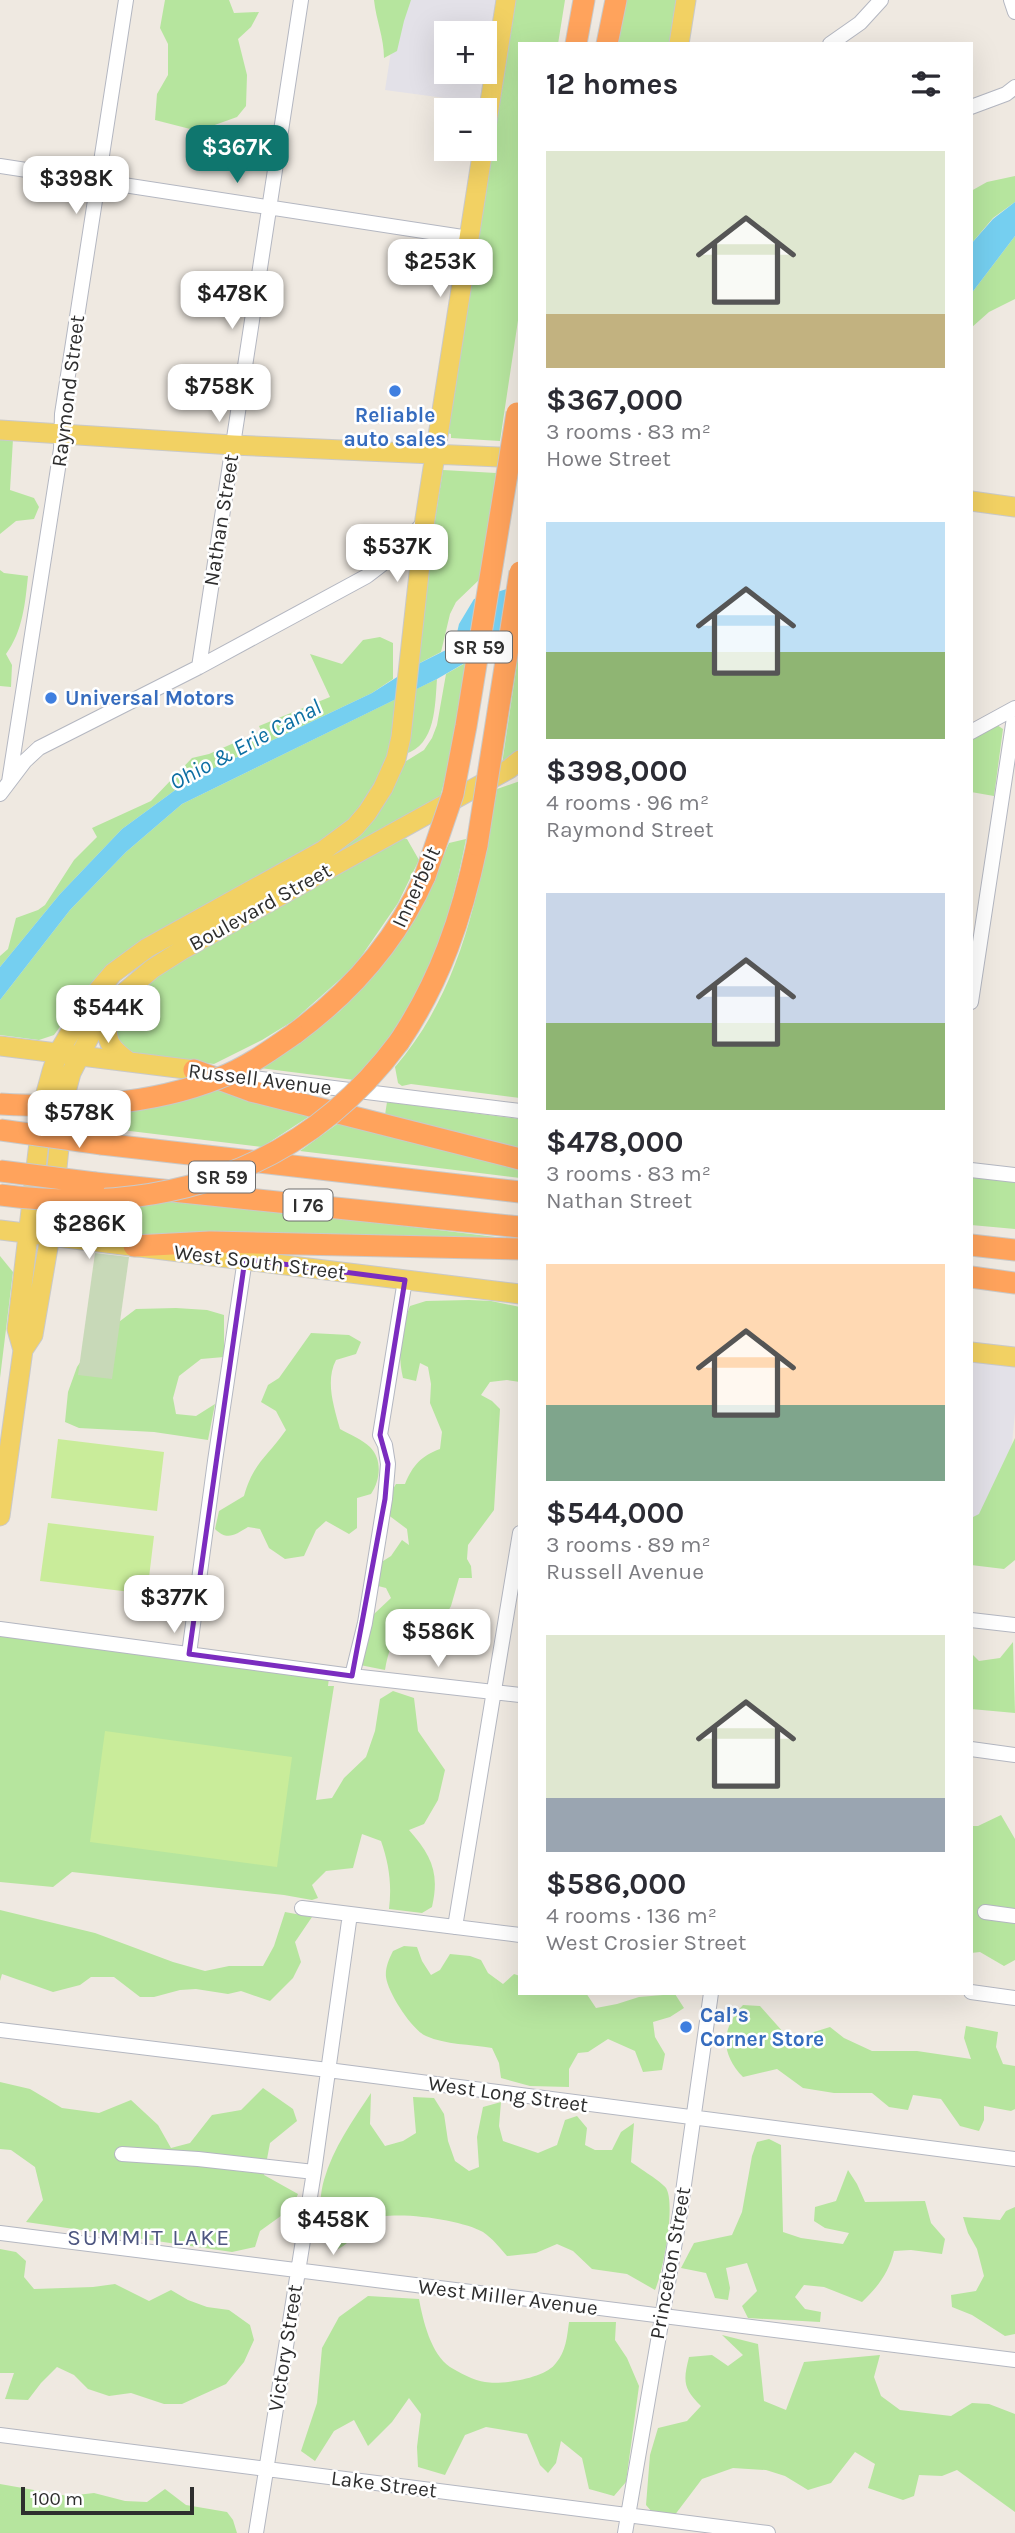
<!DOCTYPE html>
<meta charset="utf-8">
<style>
body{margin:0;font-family:Karla,sans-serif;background:#f2f2f3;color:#2b2b33;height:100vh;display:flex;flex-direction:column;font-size:26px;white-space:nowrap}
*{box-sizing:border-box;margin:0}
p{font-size:23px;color:#7c7c81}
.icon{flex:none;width:38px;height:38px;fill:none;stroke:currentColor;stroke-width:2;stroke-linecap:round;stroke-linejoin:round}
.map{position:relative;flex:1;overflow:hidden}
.details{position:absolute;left:518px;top:42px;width:455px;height:1953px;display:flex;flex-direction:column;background:#fff;border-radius:0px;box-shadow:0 7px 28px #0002}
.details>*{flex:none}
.controls{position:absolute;left:434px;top:21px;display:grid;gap:14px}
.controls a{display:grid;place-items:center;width:63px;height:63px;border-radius:0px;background:#fff;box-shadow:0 7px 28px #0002;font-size:35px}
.scale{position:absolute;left:21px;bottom:18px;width:173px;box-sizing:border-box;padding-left:7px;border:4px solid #2e2e2e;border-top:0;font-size:19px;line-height:24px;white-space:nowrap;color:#2e2e2e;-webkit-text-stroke:5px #fff;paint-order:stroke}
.price{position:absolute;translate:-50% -60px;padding:0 16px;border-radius:14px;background:#fff;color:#222;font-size:23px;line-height:46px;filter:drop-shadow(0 2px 4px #0008)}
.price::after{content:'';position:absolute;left:50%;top:42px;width:21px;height:16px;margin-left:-10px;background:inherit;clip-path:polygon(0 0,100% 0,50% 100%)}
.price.current{background:#0f766e;color:#fff}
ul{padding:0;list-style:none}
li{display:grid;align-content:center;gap:14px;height:371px;padding:0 28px}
li span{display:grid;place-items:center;height:217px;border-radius:0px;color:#555}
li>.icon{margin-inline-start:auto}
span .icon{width:126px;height:126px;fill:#fffc;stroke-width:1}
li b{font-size:30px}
h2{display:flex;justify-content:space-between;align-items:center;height:84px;padding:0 28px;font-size:30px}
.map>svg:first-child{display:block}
</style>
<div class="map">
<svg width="1015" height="2533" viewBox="0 0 1015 2533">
<rect width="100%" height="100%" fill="#efe9e1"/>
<path fill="#e3e1e8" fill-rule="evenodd" d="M 399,0 L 506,0 L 489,104 L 385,90 ZM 446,33 L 485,33 L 485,72 L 446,72 Z
M 971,1355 L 1015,1360 L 1015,1413 L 1003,1533 L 971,1533 Z"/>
<path fill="#b6e59e" d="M 165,0 L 229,0 L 234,13 L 259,12 L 251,27 L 238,39 L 247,75 L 246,106 L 237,117 L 198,131 L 155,120 L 157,94 L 168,75 L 168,44 L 160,28 Z
M 374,0 L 411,0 L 404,21 L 397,51 L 384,58 C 384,37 376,20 374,0 Z
M 515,0 L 565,0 L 558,44 L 520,44 L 520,307 L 500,441 L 451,438 L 451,434 L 447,433 Z
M 625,0 L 678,0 L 672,44 L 616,44 Z
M 1015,176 L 1015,202 L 993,218 L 971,244 L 971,191 L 987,182 Z
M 1015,236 L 1015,299 L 989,312 L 971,328 L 971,294 Z
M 0,439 L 13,439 L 10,490 L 34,498 L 39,507 L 34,519 L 16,521 L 0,534 Z
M 443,470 L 496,473 L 480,579 L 456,602 L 450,614 L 441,652 L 416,665 L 422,600 Z
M 0,570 L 4,573 L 28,576 C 25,604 23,630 6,654 L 12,665 L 11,687 L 0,686 Z
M 380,637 L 393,643 L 393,679 L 372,693 L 189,780 L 122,829 L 60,894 L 0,967 L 0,956 L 8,949 L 16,918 L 38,910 L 45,905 L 74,860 L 97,837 L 92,828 L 151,801 L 192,758 L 209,754 L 261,731 L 259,726 L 330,697 L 310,654 L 342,664 L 363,640 Z
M 520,643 L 520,751 L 502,764 Z
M 467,662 L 454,746 L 439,801 L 326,860 L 403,763 L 424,750 L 432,738 L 437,725 L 446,674 Z
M 437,679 C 435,705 436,745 405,754 L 414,690 Z
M 396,699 L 394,738 L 380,776 L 358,813 L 320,841 L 137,943 L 108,965 L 89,986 L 54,1035 L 39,1040 L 0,1035 L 0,1000 L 70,910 L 126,852 L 182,804 Z
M 997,725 L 1003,729 L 994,796 L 971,792 L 971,738 Z
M 520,781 L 520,1098 L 411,1084 L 402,1086 L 398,1083 L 395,1067 C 463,988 480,888 497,789 Z
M 398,837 L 407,839 L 419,860 L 398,903 L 354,967 L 293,1021 L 262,1040 L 214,1064 L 130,1054 L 121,1051 L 112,1029 L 122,1006 L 147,980 Z
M 466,839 C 453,906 434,974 395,1030 C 383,1048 367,1064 354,1080 L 260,1068 L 310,1034 L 340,1011 L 362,988 L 419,911 L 449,843 Z
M 220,1086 L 316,1112 L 262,1147 L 72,1124 L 72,1115 Z
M 387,1102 L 520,1119 L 520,1150 L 385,1115 Z
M 344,1119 L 520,1163 L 520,1178 L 300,1151 Z
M 971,1176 L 1015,1181 L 1015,1229 L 971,1225 Z
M 185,1199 L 520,1240 C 431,1239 342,1238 253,1238 C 195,1237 111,1241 58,1220 L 58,1209 L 108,1209 Z
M 0,1256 L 13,1272 L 0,1378 Z
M 469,1300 L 491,1301 L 520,1307 L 520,1382 L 507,1380 L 490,1382 L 481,1395 L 492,1401 L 500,1409 L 494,1510 L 468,1545 L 467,1559 L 471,1566 L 472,1578 L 459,1578 L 451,1606 L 442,1622 C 402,1619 392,1633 385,1670 L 360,1665 L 369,1624 L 374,1614 L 391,1598 L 386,1588 L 378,1586 L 380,1563 L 391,1556 L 402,1540 L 409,1545 L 407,1529 L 387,1514 L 390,1494 L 396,1484 L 405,1484 C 413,1465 421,1456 440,1449 L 442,1432 L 430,1403 L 431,1384 L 428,1367 L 420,1363 L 416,1381 L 403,1378 C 397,1353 401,1329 410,1306 L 426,1301 Z
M 176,1308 L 207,1310 L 224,1315 L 224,1357 L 201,1359 L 179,1376 L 173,1398 L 176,1414 L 196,1416 L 215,1404 L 208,1440 L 154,1432 L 79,1428 L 65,1422 L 68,1392 L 77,1367 L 95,1340 L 136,1309 Z
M 311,1333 L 349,1335 L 361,1342 L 356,1354 L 336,1360 C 325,1381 334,1407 340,1429 C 349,1434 363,1440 370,1447 C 383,1460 380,1481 371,1494 L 357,1498 L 357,1528 L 349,1534 L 326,1521 L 316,1530 L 304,1556 L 285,1559 L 269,1548 L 260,1529 L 248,1527 C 235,1535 227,1541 215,1529 L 219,1511 L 244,1496 C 253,1463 268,1456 286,1430 L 276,1411 L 261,1402 L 268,1385 L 279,1378 Z
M 1015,1438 L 1015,1560 L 1004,1569 L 971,1565 L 971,1518 L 979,1514 Z
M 0,1634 L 329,1678 L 328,1686 L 334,1686 L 316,1800 L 332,1798 L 344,1778 L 366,1757 L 375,1731 L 380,1699 L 393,1691 L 414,1698 L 418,1731 L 445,1770 L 438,1800 L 424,1824 L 409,1830 C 431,1855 440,1872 432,1907 L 422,1913 L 389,1909 C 392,1884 389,1864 381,1841 L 362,1834 L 353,1868 L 326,1871 L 312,1885 L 318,1898 L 312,1900 L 284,1895 L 72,1872 L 53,1887 L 0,1882 Z
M 1013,1642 L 1015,1713 L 971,1709 L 971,1653 L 979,1661 L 1000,1658 Z
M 1001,1815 L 1015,1839 L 1015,1960 L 1004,1966 L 980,1952 L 971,1953 L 971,1826 L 978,1826 Z
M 0,1910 L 95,1933 L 173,1962 L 205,1971 L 229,1966 L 263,1966 L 274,1946 L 285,1912 L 312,1917 L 295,1942 L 301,1962 L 293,1978 L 270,2001 L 241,1991 L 228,1994 L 196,1989 L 180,1990 L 154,1997 L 140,1997 L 114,1977 L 91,1977 L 80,1985 L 53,1992 L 2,1974 L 0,1981 Z
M 404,1946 L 417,1947 L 422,1961 L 431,1975 L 440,1970 L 450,1954 L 470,1956 L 481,1960 L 488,1973 L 503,1984 L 514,1974 L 520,1976 L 520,1993 L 586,1993 L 596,2008 L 617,2004 L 639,1997 L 675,1994 L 684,2008 L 670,2017 L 653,2022 L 655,2037 L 665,2054 L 662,2070 L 643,2072 L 635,2051 L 608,2039 L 588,2052 L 578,2053 L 569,2069 L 569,2087 L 530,2086 L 501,2078 L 499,2063 L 492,2048 C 470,2044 446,2045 426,2036 C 412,2030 388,1993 386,1977 C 385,1968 389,1959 393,1951 Z
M 743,2005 L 760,2006 L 784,2033 L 798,2037 L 830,2027 L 844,2038 L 872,2051 L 917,2051 L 971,2059 L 964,2038 L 966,2026 L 998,2032 L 996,2047 L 1003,2064 L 1015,2066 L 1015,2109 L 1011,2111 L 984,2106 L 984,2120 L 979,2131 L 960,2126 L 941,2099 L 913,2095 L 908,2110 L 889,2107 L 872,2093 L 834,2093 L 803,2088 L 777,2069 L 743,2077 C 720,2053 721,2029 743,2005 Z
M 0,2082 L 30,2089 L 62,2108 L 99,2113 L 131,2100 L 158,2125 L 171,2148 L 190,2143 L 212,2115 L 241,2110 L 263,2088 L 293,2109 L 297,2121 L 270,2143 L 264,2175 L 298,2194 L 292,2208 L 260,2231 L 255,2247 L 232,2252 L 26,2222 L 43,2200 L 35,2167 L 11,2150 L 0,2149 Z
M 371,2093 L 370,2124 L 385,2146 L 403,2141 L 416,2133 L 413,2097 L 434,2098 L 444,2114 L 448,2141 L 455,2161 L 469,2171 L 479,2167 L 477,2137 L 483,2107 L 501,2102 L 499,2126 L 503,2141 L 538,2153 L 557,2145 L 565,2120 L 577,2116 L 587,2128 L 585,2145 L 595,2150 L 612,2150 L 621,2132 L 634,2123 L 631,2162 C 639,2168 662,2182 666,2188 C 676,2204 663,2273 655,2290 L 627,2274 L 592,2269 L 573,2251 L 557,2244 L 536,2253 L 507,2256 C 500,2248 492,2238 483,2232 C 463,2220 391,2209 370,2220 C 355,2227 354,2242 338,2249 L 320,2234 C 320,2216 319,2197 324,2180 C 333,2148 353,2120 371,2093 Z
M 769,2139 L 781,2145 L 783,2232 L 801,2238 L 843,2244 L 849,2233 L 825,2228 L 814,2221 L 815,2207 L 836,2201 L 848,2170 L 857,2184 L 865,2202 L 925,2201 L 931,2223 L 945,2239 L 942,2254 L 911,2250 L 894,2251 C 889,2272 878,2287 862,2302 L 824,2287 L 804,2285 L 795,2297 L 805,2309 L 821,2312 L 820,2322 L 748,2318 L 742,2306 L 757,2291 L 747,2263 L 726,2268 L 730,2288 L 728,2300 L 715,2298 L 706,2273 L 681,2268 L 694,2243 L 732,2235 L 742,2212 L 752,2156 L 757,2142 Z
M 1015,2207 L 1015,2334 L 1005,2336 L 972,2315 L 952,2307 L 951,2295 L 976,2291 L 984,2276 L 977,2249 L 968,2233 L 963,2217 L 1000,2220 L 1006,2211 Z
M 0,2249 L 16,2252 L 26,2261 L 24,2277 L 34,2289 L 93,2287 L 115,2284 L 149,2301 L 171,2290 L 188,2300 L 207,2307 L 229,2310 L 250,2325 L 254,2340 L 244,2362 L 226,2384 L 182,2404 L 164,2404 L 131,2393 L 109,2396 L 88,2389 L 74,2375 L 57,2367 L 41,2383 L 28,2400 L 5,2399 L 14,2373 L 0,2373 Z
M 368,2296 L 419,2299 C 423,2321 431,2354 450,2367 C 458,2372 475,2381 485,2382 C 503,2385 546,2378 556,2363 C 566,2351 567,2337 569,2322 L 616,2322 L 615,2340 L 627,2358 L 639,2386 L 626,2482 L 614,2496 L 589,2489 L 582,2458 L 561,2441 L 556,2463 L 548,2473 L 540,2465 L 527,2434 L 486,2427 L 465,2435 L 445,2475 L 418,2467 L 417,2447 L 421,2414 L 409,2398 L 392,2422 L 368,2446 L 354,2420 L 334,2431 L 315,2461 L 301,2451 L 317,2403 L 322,2348 L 339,2317 Z
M 722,2335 L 758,2344 L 764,2401 L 786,2410 L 804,2362 L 880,2355 L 874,2377 L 881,2396 L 900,2410 L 951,2416 L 972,2403 L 989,2404 L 1015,2414 L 1015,2512 L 957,2470 L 942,2476 L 919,2475 L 914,2496 L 903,2500 L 868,2488 L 875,2464 L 855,2452 L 831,2483 L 808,2490 L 785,2476 L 766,2470 L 733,2468 L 702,2479 L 671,2520 L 652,2512 L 646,2505 L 650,2455 L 658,2428 L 687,2421 L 701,2406 C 683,2388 683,2381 689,2357 L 712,2355 L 728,2366 L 743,2355 Z
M 0,2484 L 68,2496 L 94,2493 L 125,2501 L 147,2502 L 165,2489 L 186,2505 L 227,2512 L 233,2520 L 237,2533 L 0,2533 Z"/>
<path fill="#c8d9b8" d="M 95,1253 L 129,1257 L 112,1379 L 78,1375 Z"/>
<path fill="#c9ec9a" d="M 58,1439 L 164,1452 L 157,1511 L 51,1498 Z
M 48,1523 L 154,1536 L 147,1594 L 40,1581 Z
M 105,1731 L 292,1757 L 277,1867 L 90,1842 Z"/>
<path fill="#75cff0" d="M 1015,202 L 1015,236 L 971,294 L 971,244 L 993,219 Z
M 520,585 L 520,631 L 437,679 L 182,804 L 126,852 L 70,910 L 0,1000 L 0,967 L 60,894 L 122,829 L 189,780 L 372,693 L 416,665 L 454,646 L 459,624 L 474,599 Z"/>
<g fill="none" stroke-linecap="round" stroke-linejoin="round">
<g stroke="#b4b7c1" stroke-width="16">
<path id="minor" d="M 1011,0 L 1015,12
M 830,44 L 860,23 L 881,0
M 971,107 L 1006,94 L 1015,87
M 0,166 L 469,238
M 199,667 L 301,0
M 971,732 L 1015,708
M 9,782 L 61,449 L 62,414 L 126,0
M 0,794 L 25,761 L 39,748 L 199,667 L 367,576 L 397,553 L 425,521
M 971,1002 L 1015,711
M 229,1075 L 520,1111
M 971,1170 L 1015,1175
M 971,1620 L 1015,1625
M 0,1629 L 352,1676 L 520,1695
M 189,1654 L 215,1461 L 245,1259
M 352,1676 L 365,1623 L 385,1499 L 388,1464 L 385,1445 L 380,1435 L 405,1280
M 971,1749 L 1015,1755
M 302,1908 L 520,1935
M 985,1912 L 1015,1916
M 455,1927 L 520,1533
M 971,1992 L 1015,1998
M 0,2030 L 328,2070 L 1015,2159
M 122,2154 L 198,2159 L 314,2172
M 0,2233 L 1015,2360
M 0,2435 L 768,2533
M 256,2533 L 314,2172 L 350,1914
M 625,2533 L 680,2213 L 711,1993"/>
</g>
<g stroke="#c9c9c9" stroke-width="21">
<path id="major" d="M 679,44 L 686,0
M 485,134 L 506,0
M 0,430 L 233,445 L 520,458
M 971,501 L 1015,507
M 106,1013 C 107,1041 106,1045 129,1062
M 0,1046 L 194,1070
M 0,1230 L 520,1294
M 23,1350 L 33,1335 L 50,1236 L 64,1099 L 71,1073 L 93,1030 L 118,998 L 152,969 L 182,950 L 509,769 L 520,760
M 971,1352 L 1015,1357
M 0,1516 L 23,1350 L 17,1329 L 44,1100 L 52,1071 L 58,1053 L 90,1000 L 113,973 L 147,948 L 324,850 L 355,827 L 367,813 L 383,788 L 396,759 L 401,737 L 425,519 L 483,149"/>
</g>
<g stroke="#c9c9c9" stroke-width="23">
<path id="highway" d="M 576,44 L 584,0
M 607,44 L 616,0
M 294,1034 C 351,992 396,942 425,876
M 399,1042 C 440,981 462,917 477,845
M 194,1070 L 251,1091 L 520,1159
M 102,1144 L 520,1192
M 95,1183 L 520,1227
M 971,1245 L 1015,1250
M 134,1246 L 210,1242 L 520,1249
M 971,1277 L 1015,1283"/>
</g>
<use href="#minor" stroke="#fff" stroke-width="14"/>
<use href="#major" stroke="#f2d163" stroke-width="19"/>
<use href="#highway" stroke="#ffa35c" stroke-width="21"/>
<g stroke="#c9c9c9" stroke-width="23" stroke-linecap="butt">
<path id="highway-bridge" d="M 477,845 L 520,572
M 425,876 L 453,794 L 466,726 L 517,413
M 0,1104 C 74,1108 149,1106 219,1078 C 246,1068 271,1050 294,1034
M 0,1130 L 102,1144
M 0,1171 L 95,1183
M 0,1195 C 158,1216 301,1174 399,1042"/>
</g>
<use href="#highway-bridge" stroke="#ffa35c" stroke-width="21"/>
</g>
<path fill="none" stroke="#7b2cbf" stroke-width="5" stroke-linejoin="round" d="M 245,1259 L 405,1280 L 380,1435 L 388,1464 L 385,1499 L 352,1676 L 189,1654 Z"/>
<g fill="#3f7fe0" stroke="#fff" stroke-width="2.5">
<circle cx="395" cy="391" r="7"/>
<circle cx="51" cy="698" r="7"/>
<circle cx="686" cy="2027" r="7"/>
</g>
<g text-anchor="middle" stroke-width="5" stroke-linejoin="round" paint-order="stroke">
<g fill="#fff" stroke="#6d6d6d" stroke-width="2">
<rect x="446" y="631.5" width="66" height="31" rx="5"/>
<rect x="189" y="1161.5" width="66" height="31" rx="5"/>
<rect x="283.5" y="1189.5" width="49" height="31" rx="5"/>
</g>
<g font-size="19" font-weight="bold" fill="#2e2e2e">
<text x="479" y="654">SR 59</text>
<text x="222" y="1184">SR 59</text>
<text x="308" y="1212">I 76</text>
</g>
<g font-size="21" fill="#2e2e2e" stroke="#fff">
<text transform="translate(68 391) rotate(-83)" y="7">Raymond Street</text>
<text transform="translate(221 520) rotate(-81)" y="7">Nathan Street</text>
<text transform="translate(416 887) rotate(-65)" y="7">Innerbelt</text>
<text transform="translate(260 907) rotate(-29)" y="7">Boulevard Street</text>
<text transform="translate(260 1079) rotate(7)" y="7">Russell Avenue</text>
<text transform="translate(260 1262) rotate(7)" y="7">West South Street</text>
<text transform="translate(508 2094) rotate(8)" y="7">West Long Street</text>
<text transform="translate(670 2263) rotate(-80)" y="7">Princeton Street</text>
<text transform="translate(508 2297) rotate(7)" y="7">West Miller Avenue</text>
<text transform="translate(285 2348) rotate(-81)" y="7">Victory Street</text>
<text transform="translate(384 2484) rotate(7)" y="7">Lake Street</text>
</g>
<g font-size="21" font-weight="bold" fill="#366cbe" stroke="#fff" text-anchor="start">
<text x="395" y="422" text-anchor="middle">Reliable<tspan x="395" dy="24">auto sales</tspan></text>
<text x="65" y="705">Universal Motors</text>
<text x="700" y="2022">Cal’s<tspan x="700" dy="24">Corner Store</tspan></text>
</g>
<g font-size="23" font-style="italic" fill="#0d6fa3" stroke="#fff">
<text transform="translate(245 744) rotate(-28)" y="8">Ohio &amp; Erie Canal</text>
</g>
<g font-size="23" letter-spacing="2" fill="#4d5680" stroke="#fff">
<text x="149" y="2245">SUMMIT LAKE</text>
</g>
</g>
</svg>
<div class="controls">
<a>+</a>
<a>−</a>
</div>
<div class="scale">100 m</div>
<b class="price current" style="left:237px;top:185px">$367K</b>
<b class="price" style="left:76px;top:216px">$398K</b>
<b class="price" style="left:440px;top:299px">$253K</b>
<b class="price" style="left:232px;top:331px">$478K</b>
<b class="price" style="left:219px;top:424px">$758K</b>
<b class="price" style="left:397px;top:584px">$537K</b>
<b class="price" style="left:108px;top:1045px">$544K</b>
<b class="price" style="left:79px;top:1150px">$578K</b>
<b class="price" style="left:89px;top:1261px">$286K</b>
<b class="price" style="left:174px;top:1635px">$377K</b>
<b class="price" style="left:438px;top:1669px">$586K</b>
<b class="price" style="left:333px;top:2257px">$458K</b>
<section class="details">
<h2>12 homes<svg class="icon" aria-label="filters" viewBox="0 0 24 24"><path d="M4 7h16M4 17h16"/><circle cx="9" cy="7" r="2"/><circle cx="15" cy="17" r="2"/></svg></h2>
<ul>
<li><span style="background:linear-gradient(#dfe7d0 75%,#c2b280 0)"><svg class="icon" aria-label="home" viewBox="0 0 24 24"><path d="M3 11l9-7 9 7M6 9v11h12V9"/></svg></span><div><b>$367,000</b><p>3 rooms · 83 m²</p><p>Howe Street</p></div></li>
<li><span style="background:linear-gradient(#bfe0f5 60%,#8fb573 0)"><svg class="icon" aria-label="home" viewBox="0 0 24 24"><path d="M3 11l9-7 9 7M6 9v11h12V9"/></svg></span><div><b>$398,000</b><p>4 rooms · 96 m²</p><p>Raymond Street</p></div></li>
<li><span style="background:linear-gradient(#c9d6e8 60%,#8fb573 0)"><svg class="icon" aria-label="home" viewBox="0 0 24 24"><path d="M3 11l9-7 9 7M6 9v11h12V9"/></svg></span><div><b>$478,000</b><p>3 rooms · 83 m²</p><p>Nathan Street</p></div></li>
<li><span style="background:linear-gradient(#ffd9b3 65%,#7fa58c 0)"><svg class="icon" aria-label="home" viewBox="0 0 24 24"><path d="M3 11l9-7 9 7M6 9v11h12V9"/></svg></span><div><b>$544,000</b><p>3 rooms · 89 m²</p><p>Russell Avenue</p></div></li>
<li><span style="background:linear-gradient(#dfe7d0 75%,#9aa5b1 0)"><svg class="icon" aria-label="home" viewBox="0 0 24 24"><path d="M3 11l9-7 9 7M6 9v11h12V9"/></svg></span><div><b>$586,000</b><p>4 rooms · 136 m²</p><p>West Crosier Street</p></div></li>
</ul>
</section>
</div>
